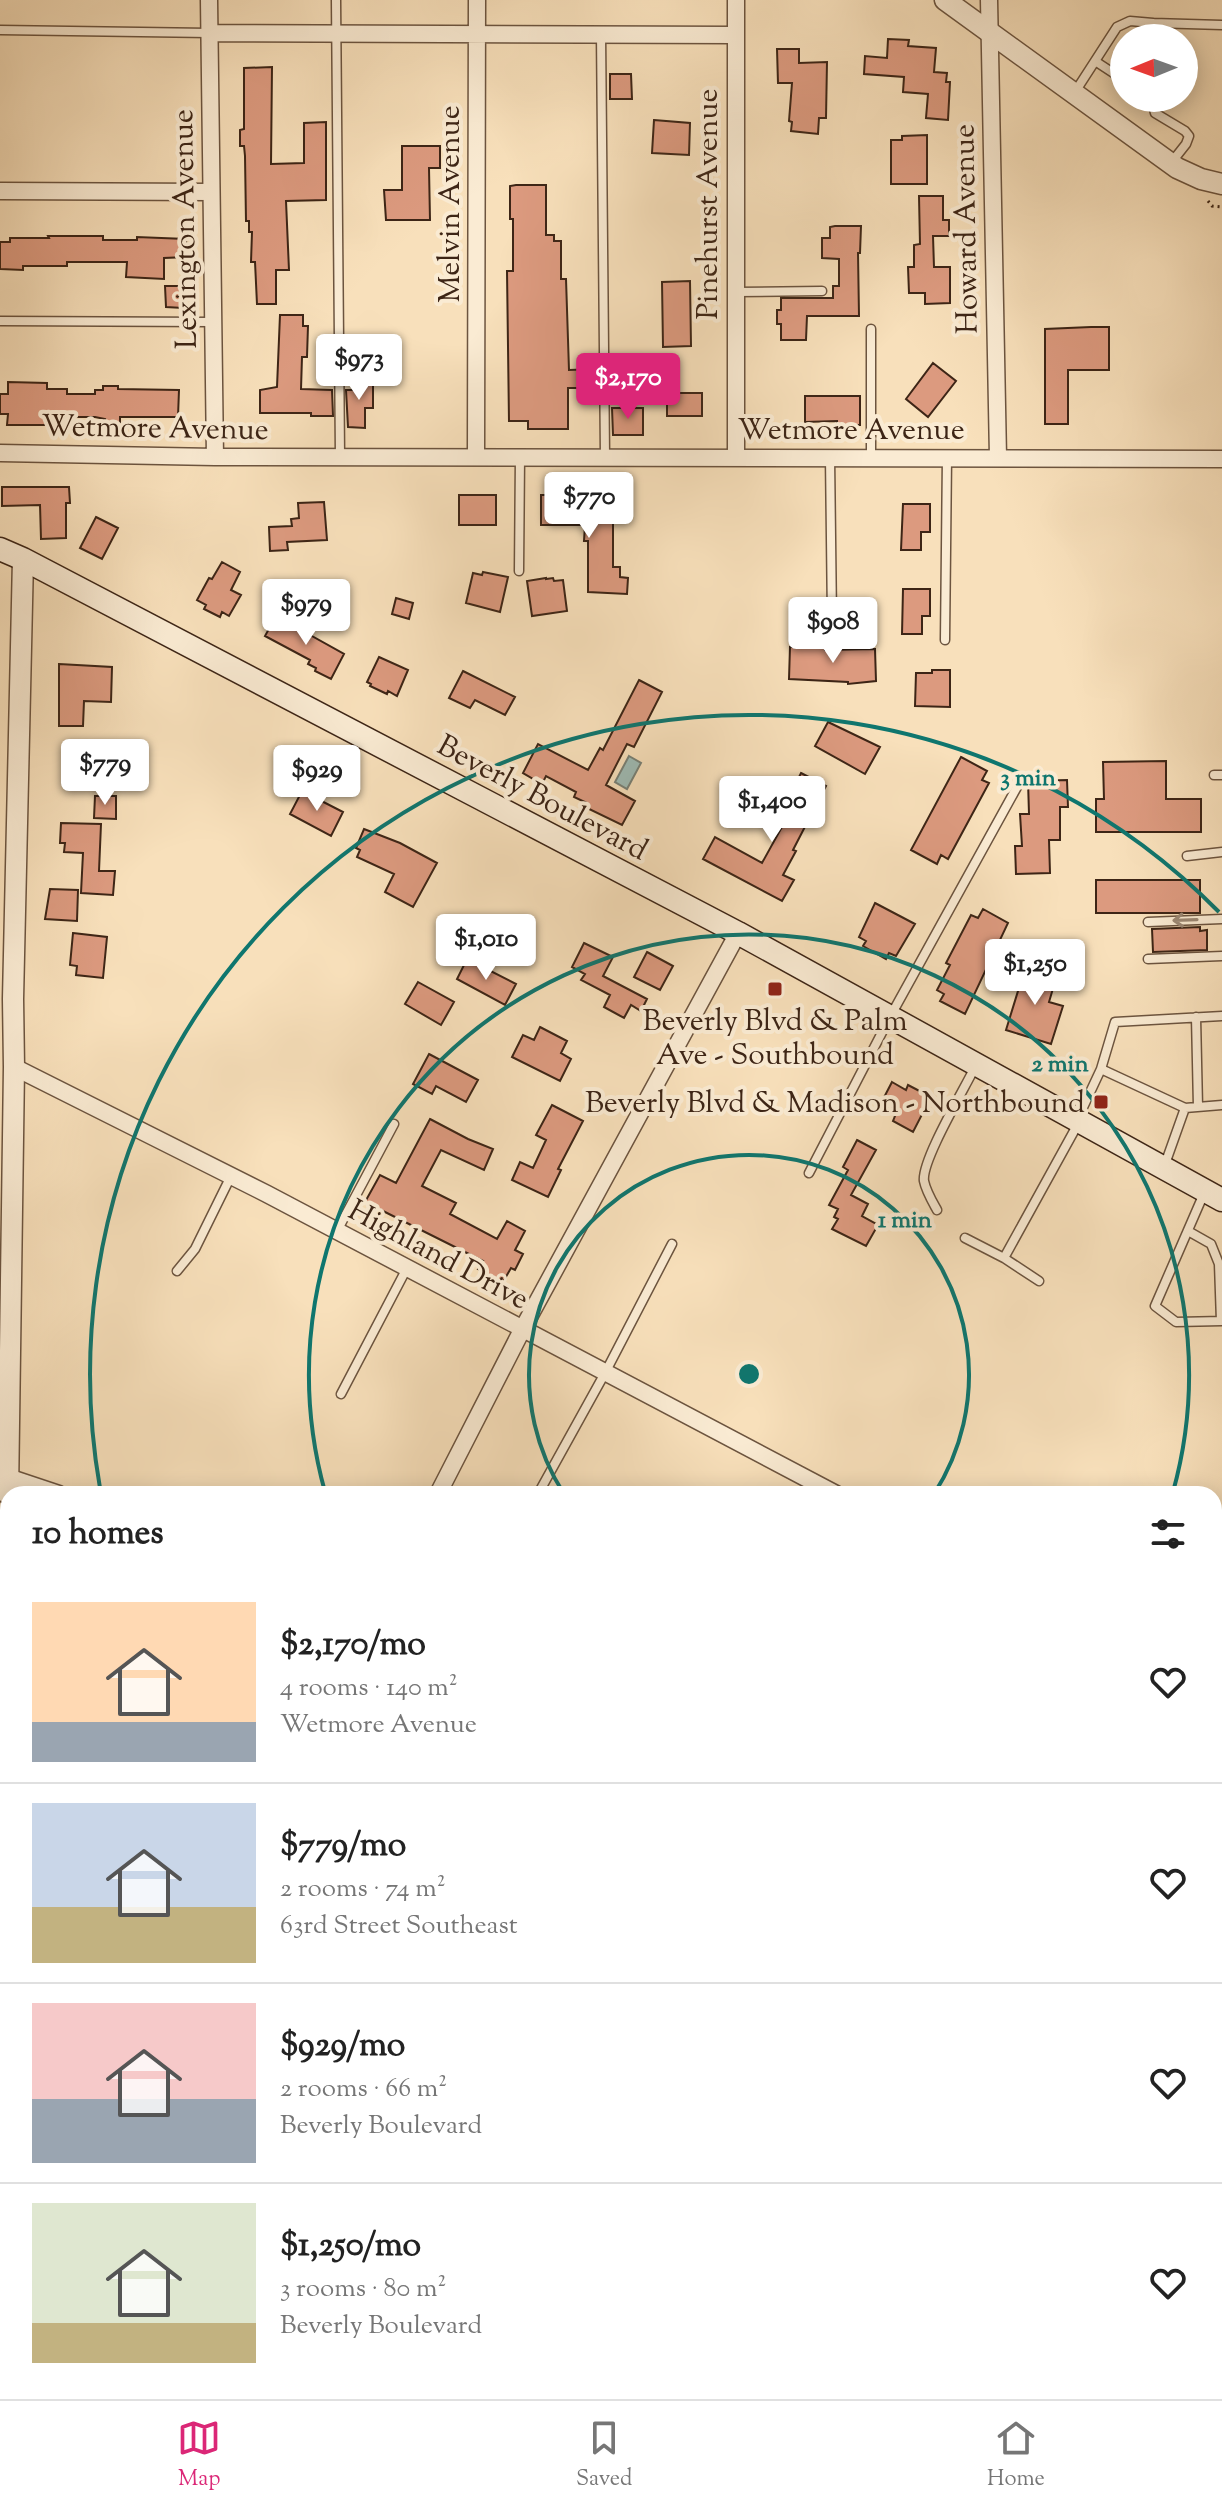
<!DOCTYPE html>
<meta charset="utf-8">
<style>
body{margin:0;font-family:"Sorts Mill Goudy",serif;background:#f2f2f2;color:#222;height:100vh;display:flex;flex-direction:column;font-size:30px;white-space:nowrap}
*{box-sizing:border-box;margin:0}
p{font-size:26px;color:#767676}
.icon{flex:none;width:44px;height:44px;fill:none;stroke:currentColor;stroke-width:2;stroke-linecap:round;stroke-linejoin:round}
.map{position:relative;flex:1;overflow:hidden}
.side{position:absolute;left:0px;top:1486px;width:1222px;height:914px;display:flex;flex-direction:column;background:#fff;border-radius:24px 24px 0 0;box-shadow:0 4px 20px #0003}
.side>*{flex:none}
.needle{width:52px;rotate:269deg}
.fabs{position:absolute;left:1110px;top:24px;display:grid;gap:16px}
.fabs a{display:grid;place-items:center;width:88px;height:88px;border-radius:50%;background:#fff;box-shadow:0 4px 20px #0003;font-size:40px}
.price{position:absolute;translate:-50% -68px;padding:0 18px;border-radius:8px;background:#fff;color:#222;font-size:26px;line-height:52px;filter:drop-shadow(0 2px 4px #0008)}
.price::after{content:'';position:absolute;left:50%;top:48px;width:24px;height:18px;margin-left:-12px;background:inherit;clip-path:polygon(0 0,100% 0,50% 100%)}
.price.on{background:#db2777;color:#fff}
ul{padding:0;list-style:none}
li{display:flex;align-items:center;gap:24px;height:200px;padding:0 32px}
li+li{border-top:2px solid #e0e0e0}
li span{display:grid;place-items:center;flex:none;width:224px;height:160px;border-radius:0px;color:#555}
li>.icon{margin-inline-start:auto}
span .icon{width:96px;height:96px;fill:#fffc;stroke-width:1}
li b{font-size:34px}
h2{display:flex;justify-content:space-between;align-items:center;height:96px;padding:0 32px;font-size:34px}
.tabs{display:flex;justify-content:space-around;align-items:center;height:112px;border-top:2px solid #e0e0e0;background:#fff;font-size:22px;color:#767676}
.tabs a{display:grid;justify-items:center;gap:4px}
.tabs .on{color:#db2777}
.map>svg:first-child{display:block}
</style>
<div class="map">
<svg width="1222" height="2399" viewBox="0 0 1222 2399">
<rect width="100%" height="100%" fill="#f8e0bb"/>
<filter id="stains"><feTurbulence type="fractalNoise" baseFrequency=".0025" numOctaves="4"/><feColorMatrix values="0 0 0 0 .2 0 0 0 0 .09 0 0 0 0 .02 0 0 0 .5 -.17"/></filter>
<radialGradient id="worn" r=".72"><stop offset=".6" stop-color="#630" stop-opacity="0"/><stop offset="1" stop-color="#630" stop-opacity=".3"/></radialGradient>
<path fill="#9ebcb6" stroke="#778076" stroke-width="2" d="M 629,756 L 641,763 L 627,789 L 615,782 Z"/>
<path fill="#dc9a7f" stroke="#3d2516" stroke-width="2" d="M 888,39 L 909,40 L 908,46 L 936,48 L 934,72 L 947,73 L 946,82 L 950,82 L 948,120 L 926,118 L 928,94 L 903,92 L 904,77 L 864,74 L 865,56 L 887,58 Z
M 777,49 L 799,49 L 799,63 L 827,62 L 826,118 L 819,118 L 818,134 L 791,131 L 792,122 L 789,121 L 792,83 L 778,83 Z
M 272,67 L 271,164 L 304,163 L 304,123 L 326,122 L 326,200 L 286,201 L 289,270 L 276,270 L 276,304 L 257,304 L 255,262 L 251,262 L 252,232 L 249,232 L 249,221 L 246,221 L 245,156 L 244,146 L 240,146 L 240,130 L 244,129 L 244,68 Z
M 610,74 L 631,74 L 632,99 L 610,99 Z
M 654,120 L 690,123 L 689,155 L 652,153 Z
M 927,135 L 927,184 L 891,184 L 891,140 L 902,140 L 902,136 Z
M 402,146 L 440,146 L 440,168 L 429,168 L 430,220 L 386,220 L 384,190 L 402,190 Z
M 516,185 L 546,185 L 546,235 L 554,235 L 554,241 L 561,241 L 561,279 L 566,279 L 569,370 L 596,369 L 596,388 L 568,388 L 568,429 L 528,429 L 528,421 L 509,421 L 507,271 L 513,271 L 513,219 L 510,219 L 510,186 Z
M 919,196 L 943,196 L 943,220 L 949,220 L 949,236 L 933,236 L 934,267 L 950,267 L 950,303 L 925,304 L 925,293 L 909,293 L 908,267 L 914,267 L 914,245 L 920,244 Z
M 835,226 L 861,226 L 860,253 L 858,253 L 859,316 L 807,316 L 806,340 L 781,340 L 781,324 L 777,324 L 777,310 L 781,310 L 781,298 L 833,298 L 833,286 L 839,286 L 839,259 L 822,258 L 822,238 L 830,238 L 830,227 Z
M 48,236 L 103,236 L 103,240 L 137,240 L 137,237 L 186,239 L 187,257 L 164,258 L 164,279 L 126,277 L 127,262 L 67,262 L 67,266 L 23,266 L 23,270 L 0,269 L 0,242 L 10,242 L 10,238 L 49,238 Z
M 690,281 L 691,346 L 663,347 L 662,282 Z
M 165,286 L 183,286 L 183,308 L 166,307 Z
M 280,315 L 303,315 L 303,326 L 308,326 L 307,357 L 302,357 L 301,389 L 332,390 L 333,416 L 311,416 L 311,413 L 260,413 L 260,390 L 277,387 Z
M 1091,327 L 1109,327 L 1109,370 L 1068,370 L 1068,424 L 1045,424 L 1045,329 Z
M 933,363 L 956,381 L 928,417 L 906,399 Z
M 353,379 L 373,380 L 373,408 L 365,408 L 365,428 L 348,427 L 346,390 L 353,390 Z
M 8,382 L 47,383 L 47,389 L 67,389 L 67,394 L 95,394 L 95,390 L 103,390 L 103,386 L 118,386 L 118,389 L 179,390 L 178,417 L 120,417 L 120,425 L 104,425 L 105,419 L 95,417 L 46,417 L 46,425 L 7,425 L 8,414 L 0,414 L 0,394 L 8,394 Z
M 667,393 L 702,393 L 702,416 L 667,416 Z
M 805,396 L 860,396 L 860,425 L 837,425 L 837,421 L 805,422 Z
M 612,408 L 643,408 L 643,435 L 613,435 Z
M 2,487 L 69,487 L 70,503 L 66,503 L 66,538 L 41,539 L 40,505 L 2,506 Z
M 459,495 L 496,495 L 496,525 L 459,525 Z
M 541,495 L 578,495 L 578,511 L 602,511 L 602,514 L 613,514 L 613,567 L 620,567 L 620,577 L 628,578 L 627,594 L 588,592 L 588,541 L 584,541 L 585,525 L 541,525 Z
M 324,502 L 327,540 L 287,542 L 288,550 L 270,551 L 269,527 L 292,526 L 291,519 L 299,518 L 298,503 Z
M 903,504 L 930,504 L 930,532 L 921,532 L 921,550 L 901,550 Z
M 96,517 L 118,528 L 102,559 L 80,548 Z
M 222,562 L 240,572 L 231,590 L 241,595 L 229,616 L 222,612 L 220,617 L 204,609 L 206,605 L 197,600 L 209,578 L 212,579 Z
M 483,572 L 508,577 L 500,612 L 466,603 L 473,573 L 482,575 Z
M 546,578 L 546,579 L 553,578 L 554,581 L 563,580 L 567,611 L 532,616 L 527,581 Z
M 903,589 L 930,589 L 930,616 L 922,616 L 922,634 L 902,634 Z
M 396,598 L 413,603 L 409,619 L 392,614 Z
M 276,616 L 344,654 L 331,679 L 315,671 L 316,668 L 308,664 L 310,660 L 265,636 Z
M 790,647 L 825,647 L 825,650 L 875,649 L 876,681 L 848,684 L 848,682 L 789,679 Z
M 379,657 L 408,670 L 397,696 L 388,691 L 387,694 L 370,686 L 371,684 L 367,682 Z
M 59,664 L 112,667 L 111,702 L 84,701 L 83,726 L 59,726 Z
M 932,670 L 950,670 L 950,707 L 915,706 L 916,673 L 932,673 Z
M 463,671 L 515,697 L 505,715 L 475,700 L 470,708 L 449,698 Z
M 639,680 L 662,692 L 634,747 L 627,744 L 606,785 L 635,801 L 622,825 L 585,807 L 587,803 L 574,797 L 576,792 L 546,776 L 542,784 L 523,773 L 538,744 L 588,770 L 600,748 L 603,750 Z
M 828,722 L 880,747 L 865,774 L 815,746 Z
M 961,757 L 987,771 L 982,780 L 989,783 L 948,859 L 941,855 L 937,864 L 911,850 Z
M 1166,761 L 1166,799 L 1201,799 L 1201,832 L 1096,832 L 1096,799 L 1104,799 L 1103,762 Z
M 801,773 L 826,786 L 793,850 L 796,851 L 783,875 L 794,880 L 782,901 L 703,859 L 715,837 L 762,863 L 788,816 L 781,813 Z
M 1067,780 L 1068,807 L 1060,807 L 1060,840 L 1049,840 L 1050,873 L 1016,874 L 1015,846 L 1022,846 L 1020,814 L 1029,814 L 1028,781 Z
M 302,791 L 343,812 L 331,836 L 290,814 Z
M 95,796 L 116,796 L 116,819 L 94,818 Z
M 61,823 L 101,824 L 99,871 L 115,871 L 113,895 L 81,893 L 83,853 L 64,852 L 65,843 L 60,843 Z
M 364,829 L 400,843 L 437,863 L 413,907 L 385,892 L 394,874 L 357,857 L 360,850 L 356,848 Z
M 1096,880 L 1200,880 L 1200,913 L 1096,913 Z
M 50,889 L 78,890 L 77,921 L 45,919 Z
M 875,903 L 915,924 L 896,956 L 889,953 L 886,959 L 863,946 L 866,941 L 859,937 Z
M 983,909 L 1008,923 L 965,1014 L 940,1001 L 944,994 L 937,990 L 950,965 L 946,963 L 971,915 L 978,918 Z
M 1200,927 L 1200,931 L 1207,930 L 1207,950 L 1153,952 L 1152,929 Z
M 73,933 L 107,937 L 103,978 L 76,975 L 77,966 L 70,965 Z
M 584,943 L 613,957 L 603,976 L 647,999 L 641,1011 L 631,1005 L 624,1018 L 604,1007 L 610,995 L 581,980 L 585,974 L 572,967 Z
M 647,952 L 673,966 L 660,990 L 634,977 Z
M 467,959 L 516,984 L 505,1005 L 457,979 Z
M 1026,965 L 1057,975 L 1049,1002 L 1063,1006 L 1051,1044 L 1006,1030 Z
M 418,982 L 454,1002 L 441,1025 L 405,1004 Z
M 540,1027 L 567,1041 L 561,1053 L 571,1059 L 560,1081 L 512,1057 L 523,1035 L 534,1040 Z
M 429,1054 L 478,1080 L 466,1102 L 436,1086 L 432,1094 L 413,1084 Z
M 892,1082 L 906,1090 L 908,1085 L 931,1097 L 913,1132 L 893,1121 L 895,1116 L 879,1107 Z
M 552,1105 L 583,1121 L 558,1169 L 561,1170 L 548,1197 L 512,1180 L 520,1162 L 533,1168 L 546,1140 L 536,1135 Z
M 430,1119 L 468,1139 L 493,1149 L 484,1170 L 441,1150 L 422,1186 L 456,1203 L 450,1214 L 497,1239 L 507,1221 L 525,1231 L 515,1250 L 523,1254 L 515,1270 L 511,1268 L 503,1282 L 478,1269 L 483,1261 L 365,1202 L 380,1175 L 396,1183 Z
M 857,1140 L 876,1150 L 851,1195 L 868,1204 L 862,1216 L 878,1225 L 866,1246 L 832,1229 L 838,1219 L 834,1217 L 838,1209 L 829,1205 L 848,1170 L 843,1167 Z"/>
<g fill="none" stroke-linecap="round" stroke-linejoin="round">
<g stroke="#6c543f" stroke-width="11">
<path id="service" d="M 336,0 L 340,456
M 0,30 L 210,33
M 601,34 L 605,456
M 1153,38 L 1153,23 L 1222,25
M 1095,61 L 1124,80
M 1075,92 L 1117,27 L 1130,21 L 1153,23
M 1151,98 L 1155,113 L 1185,131 L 1189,136 L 1186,144 L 1171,163
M 736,292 L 822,291
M 0,321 L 213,322
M 871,329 L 871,457
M 830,457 L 832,619
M 519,571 L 520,456
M 945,640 L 947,457
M 1214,775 L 1222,775
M 1187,856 L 1222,852
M 1148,922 L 1222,919
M 1148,959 L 1222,956
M 1196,1017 L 1198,1107
M 1101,1069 L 1115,1022 L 1222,1016
M 1078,1118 L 1101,1069 L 1185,1108
M 1164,1167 L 1185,1108 L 1222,1105
M 809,1173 L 890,1017 L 1017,787
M 1205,1191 L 1155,1306 L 1176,1322 L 1222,1321
M 937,1210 C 932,1201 926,1191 924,1181 C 921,1161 965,1088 976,1065
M 337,1231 L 394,1124
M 1188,1231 L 1211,1244 L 1219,1264 L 1221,1321
M 965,1238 L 1004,1258 L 1079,1122
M 1004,1258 L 1039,1281
M 177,1271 L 195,1249 L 231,1176
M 341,1394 L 407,1268
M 538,1494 L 605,1373 L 672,1244
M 1214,2182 L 1222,2182
M 1214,2196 L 1222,2196
M 990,2399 L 991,2392"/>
</g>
<g stroke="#6c543f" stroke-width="19">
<path id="minor" d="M 209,0 L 215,457
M 989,0 L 998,457
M 210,33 L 735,35
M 0,191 L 211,192
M 0,453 L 215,457 L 1222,459
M 476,456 L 477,0
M 736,456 L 736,0
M 14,1067 L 267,1194 L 836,1494
M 8,1477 L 59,1494
M 438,1494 L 522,1330 L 738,933
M 0,1601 L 8,1601
M 1214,1693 L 1222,1697
M 1214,2042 L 1222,2042
M 0,2271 L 1,2252 L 8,2248
M 0,2299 L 8,2320
M 1214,2377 L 1222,2378
M 51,2392 L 56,2399"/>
</g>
<g stroke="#6c543f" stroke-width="23">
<path id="tertiary" d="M 945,0 L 1177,168 L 1201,179 L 1222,184
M 8,1494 L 14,1067 L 13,999 L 23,559
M 0,2252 L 8,1820"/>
</g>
<g stroke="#3d2516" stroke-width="25">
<path id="secondary" d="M 0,549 L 23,559 L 738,933 L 1222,1200"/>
</g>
<path stroke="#3d2516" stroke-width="3" stroke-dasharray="2 4" stroke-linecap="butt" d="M 1208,201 L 1212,206 L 1222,207"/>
<use href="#service" stroke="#faebd3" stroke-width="8"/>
<use href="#minor" stroke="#faebd3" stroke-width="16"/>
<use href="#tertiary" stroke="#faebd3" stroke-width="20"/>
<use href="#secondary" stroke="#faebd3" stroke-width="22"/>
</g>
<defs><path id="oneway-shaft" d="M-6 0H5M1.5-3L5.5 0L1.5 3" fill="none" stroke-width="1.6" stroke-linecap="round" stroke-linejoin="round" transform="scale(2)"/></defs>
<use stroke="#9c8874" href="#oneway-shaft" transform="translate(1185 920) rotate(178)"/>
<g fill="none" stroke="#0f766e" stroke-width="4">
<path d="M564 1494A220 220 0 1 1 934 1494"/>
<path d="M325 1492A440 440 0 1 1 1173 1492"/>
<path d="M100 1488A659 659 0 0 1 1219 912"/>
</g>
<g fill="#8f2418" stroke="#faebd3" stroke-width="3">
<rect x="767" y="981" width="16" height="16" rx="4"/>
<rect x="1093" y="1094" width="16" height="16" rx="4"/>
</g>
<g text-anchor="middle" stroke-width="8" stroke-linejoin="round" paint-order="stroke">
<g font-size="30" fill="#3d2516" stroke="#faebd3">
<text transform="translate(449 204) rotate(-90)" y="10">Melvin Avenue</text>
<text transform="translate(707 204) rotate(-90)" y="10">Pinehurst Avenue</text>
<text transform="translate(184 229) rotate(-91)" y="10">Lexington Avenue</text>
<text transform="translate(965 229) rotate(-91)" y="10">Howard Avenue</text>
<text transform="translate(155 427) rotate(1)" y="10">Wetmore Avenue</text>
<text x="851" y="439">Wetmore Avenue</text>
<text transform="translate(543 797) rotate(28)" y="10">Beverly Boulevard</text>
<text transform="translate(439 1254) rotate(28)" y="10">Highland Drive</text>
</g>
<g font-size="30" fill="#3d2516" stroke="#faebd3">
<text x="775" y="1030">Beverly Blvd &amp; Palm<tspan x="775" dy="34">Ave - Southbound</tspan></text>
<text x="1085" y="1112" text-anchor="end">Beverly Blvd &amp; Madison - Northbound</text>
</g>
</g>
<circle cx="749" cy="1374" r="12" fill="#0f766e" stroke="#faebd3" stroke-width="4"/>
<g font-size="24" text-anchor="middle" font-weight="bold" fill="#0f766e" stroke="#faebd3" stroke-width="8" stroke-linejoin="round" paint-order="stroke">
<text x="1028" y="785">3 min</text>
<text x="1060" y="1071">2 min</text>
<text x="905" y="1227">1 min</text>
</g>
<rect width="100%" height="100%" filter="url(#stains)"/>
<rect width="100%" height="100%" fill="url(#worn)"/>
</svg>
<div class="fabs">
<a><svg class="needle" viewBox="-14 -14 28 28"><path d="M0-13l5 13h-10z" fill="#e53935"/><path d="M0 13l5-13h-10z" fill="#767676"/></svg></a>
</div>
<b class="price" style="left:359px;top:402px">$973</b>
<b class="price on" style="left:628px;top:421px">$2,170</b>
<b class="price" style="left:589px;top:540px">$770</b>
<b class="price" style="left:306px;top:647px">$979</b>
<b class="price" style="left:833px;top:665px">$908</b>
<b class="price" style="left:105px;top:807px">$779</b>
<b class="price" style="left:317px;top:813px">$929</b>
<b class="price" style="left:772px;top:844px">$1,400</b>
<b class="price" style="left:486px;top:982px">$1,010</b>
<b class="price" style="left:1035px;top:1007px">$1,250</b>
<section class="side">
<h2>10 homes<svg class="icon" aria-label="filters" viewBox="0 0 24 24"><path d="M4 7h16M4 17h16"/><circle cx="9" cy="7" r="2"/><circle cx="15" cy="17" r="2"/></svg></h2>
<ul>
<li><span style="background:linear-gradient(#ffd9b3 75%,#9aa5b1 0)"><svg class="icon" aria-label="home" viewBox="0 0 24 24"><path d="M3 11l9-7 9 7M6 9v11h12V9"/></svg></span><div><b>$2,170/mo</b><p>4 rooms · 140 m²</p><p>Wetmore Avenue</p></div><svg class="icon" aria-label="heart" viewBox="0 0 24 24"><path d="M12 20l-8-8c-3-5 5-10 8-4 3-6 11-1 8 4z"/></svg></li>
<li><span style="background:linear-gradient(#c9d6e8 65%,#c2b280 0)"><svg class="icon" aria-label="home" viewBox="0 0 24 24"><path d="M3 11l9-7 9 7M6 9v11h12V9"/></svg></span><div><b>$779/mo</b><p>2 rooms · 74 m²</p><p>63rd Street Southeast</p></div><svg class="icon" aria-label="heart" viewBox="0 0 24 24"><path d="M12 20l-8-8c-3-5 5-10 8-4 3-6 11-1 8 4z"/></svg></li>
<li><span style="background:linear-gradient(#f6c9c9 60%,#9aa5b1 0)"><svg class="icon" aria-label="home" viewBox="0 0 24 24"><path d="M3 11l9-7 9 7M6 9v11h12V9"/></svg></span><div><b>$929/mo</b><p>2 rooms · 66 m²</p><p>Beverly Boulevard</p></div><svg class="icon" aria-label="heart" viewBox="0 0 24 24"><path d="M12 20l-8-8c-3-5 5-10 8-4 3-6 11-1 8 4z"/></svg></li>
<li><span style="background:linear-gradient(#dfe7d0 75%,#c2b280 0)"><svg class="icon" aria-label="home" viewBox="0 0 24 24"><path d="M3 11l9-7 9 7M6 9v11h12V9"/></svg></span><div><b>$1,250/mo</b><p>3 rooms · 80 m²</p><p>Beverly Boulevard</p></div><svg class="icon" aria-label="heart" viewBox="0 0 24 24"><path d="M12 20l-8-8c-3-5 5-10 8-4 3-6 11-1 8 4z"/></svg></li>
</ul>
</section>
</div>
<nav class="tabs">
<a class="on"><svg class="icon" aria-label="map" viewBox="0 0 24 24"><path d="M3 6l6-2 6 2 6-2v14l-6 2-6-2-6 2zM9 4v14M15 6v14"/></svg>Map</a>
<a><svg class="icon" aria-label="saved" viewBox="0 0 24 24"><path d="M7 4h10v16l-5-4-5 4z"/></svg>Saved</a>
<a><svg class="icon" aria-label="home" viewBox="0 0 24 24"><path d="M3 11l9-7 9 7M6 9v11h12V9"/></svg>Home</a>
</nav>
